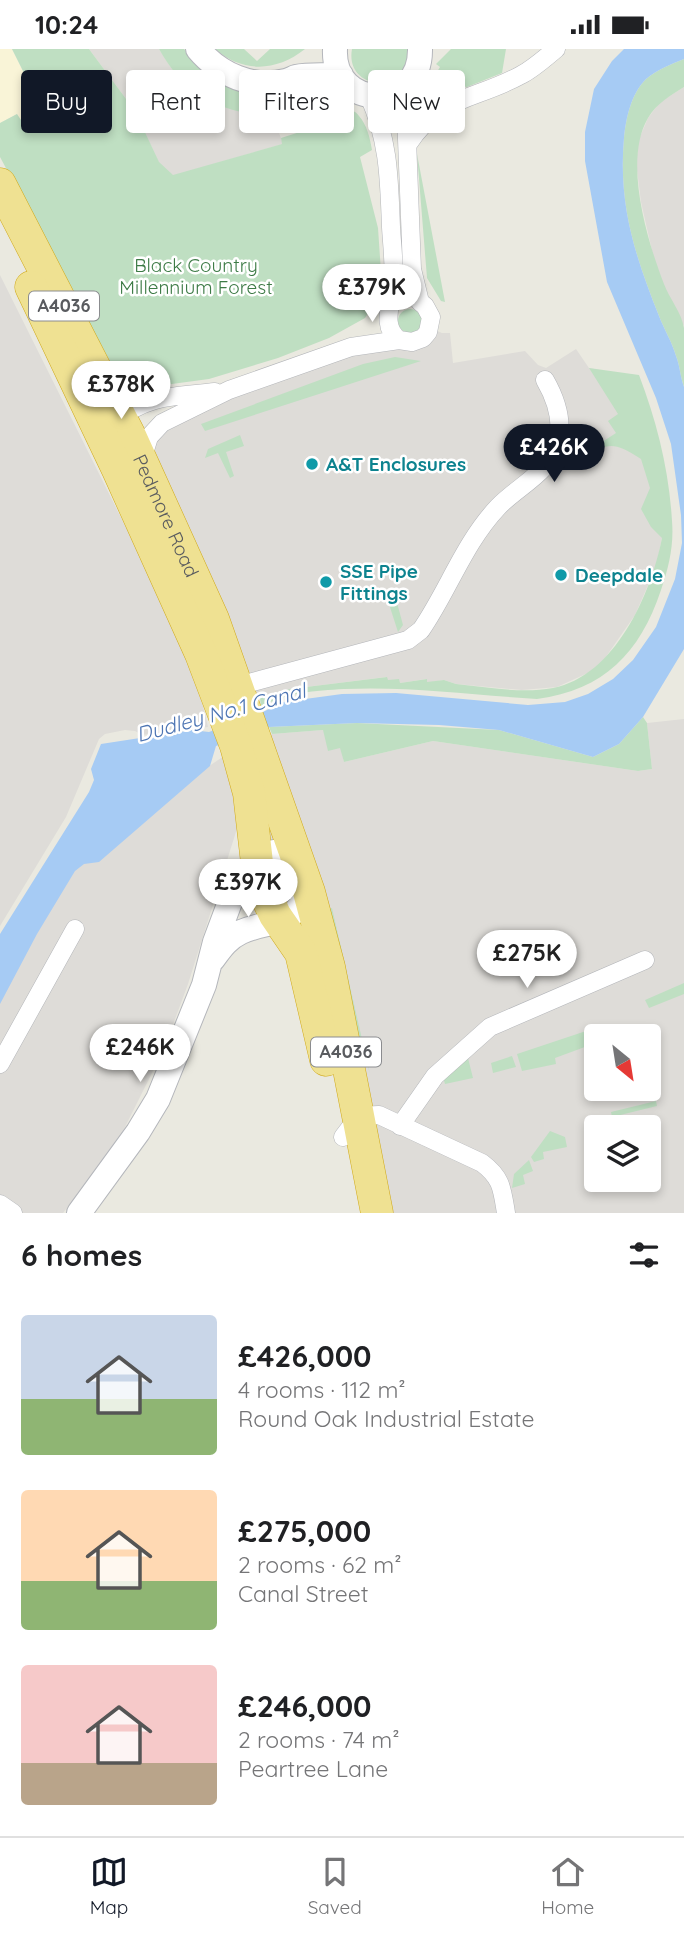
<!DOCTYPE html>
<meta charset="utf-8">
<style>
body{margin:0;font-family:Quicksand,sans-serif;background:#f6f6f6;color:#202124;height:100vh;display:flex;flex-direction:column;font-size:26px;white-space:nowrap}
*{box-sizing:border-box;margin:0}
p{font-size:23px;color:#757577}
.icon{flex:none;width:38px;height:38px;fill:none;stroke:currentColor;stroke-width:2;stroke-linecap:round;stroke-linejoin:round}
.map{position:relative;height:1164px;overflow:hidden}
.details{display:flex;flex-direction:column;background:#fff;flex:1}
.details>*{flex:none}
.hud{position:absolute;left:21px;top:21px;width:642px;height:63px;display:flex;gap:14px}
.needle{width:46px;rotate:150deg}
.buttons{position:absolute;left:584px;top:975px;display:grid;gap:14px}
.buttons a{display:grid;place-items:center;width:77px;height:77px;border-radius:7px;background:#fff;box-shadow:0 4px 10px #0003;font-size:35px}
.price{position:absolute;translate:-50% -60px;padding:0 16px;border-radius:24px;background:#fff;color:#222;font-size:23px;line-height:46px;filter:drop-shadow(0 2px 4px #0008)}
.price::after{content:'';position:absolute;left:50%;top:42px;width:21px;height:16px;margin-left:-10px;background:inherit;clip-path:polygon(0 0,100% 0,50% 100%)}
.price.on{background:#111827;color:#fff}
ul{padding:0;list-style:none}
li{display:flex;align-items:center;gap:21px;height:175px;padding:0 21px}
li span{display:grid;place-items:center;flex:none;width:196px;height:140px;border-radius:7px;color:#555}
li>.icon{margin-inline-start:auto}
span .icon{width:84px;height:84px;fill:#fffc;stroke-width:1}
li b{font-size:30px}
h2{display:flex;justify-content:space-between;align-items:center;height:84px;padding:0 21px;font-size:30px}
.pill{padding:0 24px;border-radius:7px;background:#fff;box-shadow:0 4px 10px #0003;font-size:24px;line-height:63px}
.pill.on{background:#111827;color:#fff}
.status{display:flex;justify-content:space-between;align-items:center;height:49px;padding:0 35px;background:#fff;direction:ltr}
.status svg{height:19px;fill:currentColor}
.tab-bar{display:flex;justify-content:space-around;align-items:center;height:98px;border-top:2px solid #e0e0e0;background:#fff;font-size:19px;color:#757577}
.tab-bar a{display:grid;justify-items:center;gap:4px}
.tab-bar .on{color:#111827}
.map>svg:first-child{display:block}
</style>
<div class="status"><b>10:24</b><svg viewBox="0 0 49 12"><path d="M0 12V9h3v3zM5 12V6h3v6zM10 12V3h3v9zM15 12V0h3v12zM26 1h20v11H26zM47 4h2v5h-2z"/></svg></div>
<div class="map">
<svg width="684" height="1164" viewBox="0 0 684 1164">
<rect width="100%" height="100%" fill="#eae9e0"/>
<path fill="#f9f4d7" d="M 0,0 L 12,0 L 36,48 L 20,72 L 17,65 L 0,74 Z"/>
<path fill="#dedcd8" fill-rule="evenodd" d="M 89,0 L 159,0 L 174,23 L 189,39 L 245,65 L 273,67 L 283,95 L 173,127 L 159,114 L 135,62 Z
M 684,38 L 684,277 L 664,238 L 653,206 L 641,153 L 636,113 L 639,90 L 648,69 L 660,53 Z
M 0,226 L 171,569 L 203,657 L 208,678 L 142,686 L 135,682 L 125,681 L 105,685 L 99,690 L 66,768 L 0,877 Z
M 430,279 L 442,284 L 450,284 L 453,314 L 525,302 L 538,316 L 546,319 L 576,300 L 589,319 L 619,325 L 641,367 L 662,489 L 656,518 L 635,566 L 603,612 L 590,623 L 557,638 L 522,641 L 456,635 L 444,631 L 427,634 L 426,630 L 400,634 L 387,631 L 386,628 L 290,640 L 231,659 L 131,389 L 178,367 Z
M 684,670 L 684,1164 L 366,1164 L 301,877 L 285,850 L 244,695 L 272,685 L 323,681 L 341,699 L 344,713 L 433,692 L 638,722 L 652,720 L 647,674 ZM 597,987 L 649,987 L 649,1040 L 597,1040 ZM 597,1078 L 649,1078 L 649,1130 L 597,1130 Z
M 227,705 L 241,767 L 188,935 L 164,1000 L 118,1092 L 63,1164 L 0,1164 L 0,920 L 61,817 Z"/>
<path fill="#bfdfc2" d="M 12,0 L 89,0 L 135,62 L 159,113 L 173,126 L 282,95 L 281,89 L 306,81 L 346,56 C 350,62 355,61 359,67 C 367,76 370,89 372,101 L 360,108 L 378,179 L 381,223 L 376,251 L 365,269 L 329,289 L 278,309 L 209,330 L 142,339 L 120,331 L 0,108 L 0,74 L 17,65 L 21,71 L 36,48 Z
M 159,0 L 184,0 C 205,26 238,49 273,46 C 295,44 315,38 337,48 L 277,80 L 272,67 C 221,64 185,47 159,0 Z
M 215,0 L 244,0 L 257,12 L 270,0 L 305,0 C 276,23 243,24 215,0 Z
M 352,0 L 407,0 C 413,46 344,44 352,0 Z
M 451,0 L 506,0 L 502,24 L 467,38 L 447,35 L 450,31 L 437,23 L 440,18 L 436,15 Z
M 684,10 L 684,38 C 670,47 657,54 648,69 C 623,112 647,191 664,235 C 669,249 682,264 684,279 C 684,297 684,319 684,338 C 680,327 680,317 676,307 C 672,293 664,280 659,267 C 635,207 618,155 624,89 C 626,69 631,45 646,30 C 657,21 671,15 684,10 Z
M 417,105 L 445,253 L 441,252 L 427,229 Z
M398 272a12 12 0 1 1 24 0a12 12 0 1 1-24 0Z
M 395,308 L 421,312 L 205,382 L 201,375 L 363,315 Z
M 589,319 L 639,326 C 657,373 669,421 672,472 C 674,496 669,518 661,541 C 640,604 604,641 537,650 C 472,646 409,637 344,640 C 315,642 287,643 261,658 L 260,649 L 290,640 L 387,628 L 388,631 L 399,630 L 400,634 L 427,630 L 427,633 L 444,631 L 456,635 C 487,638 522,645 553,639 C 615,627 651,545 662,489 L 651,478 L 641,460 L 650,439 L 641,410 C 611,391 611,395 579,408 L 616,384 L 608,372 L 618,365 Z
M 240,386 L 244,397 L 226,403 L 234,427 L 230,429 L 218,404 L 205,409 L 208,400 Z
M 396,550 L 403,576 L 398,583 L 388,552 Z
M 643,668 L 647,674 L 652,720 L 638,722 L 433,692 L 344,713 L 340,699 L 328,702 L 323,681 L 272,685 L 269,678 L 357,674 L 499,681 L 593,708 L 619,695 Z
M 332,859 L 370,1025 L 348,950 L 329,860 Z
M 684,934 L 684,945 L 649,959 L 645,951 Z
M 586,982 L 593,995 L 555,1009 L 556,1015 L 522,1022 L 517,1005 Z
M 512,1007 L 516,1018 L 493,1024 L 491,1014 Z
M 468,1009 L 473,1029 L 445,1035 L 443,1028 Z
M 656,1052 L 657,1057 L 612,1068 L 611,1063 Z
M 550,1082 L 565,1088 L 567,1098 L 543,1103 L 544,1110 L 534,1113 L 531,1108 Z
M 529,1111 L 533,1122 L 523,1126 L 525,1135 L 512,1139 L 514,1125 Z"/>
<path fill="#a6cbf4" d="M 624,0 L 684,0 L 684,10 C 671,15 657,21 646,30 C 631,45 626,69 624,89 C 618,155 635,207 659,267 C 664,280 672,293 676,307 C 680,317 680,327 684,338 L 684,600 L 643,668 L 619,695 L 593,708 L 499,681 L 439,676 L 357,674 L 269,678 L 216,697 L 210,717 L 99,813 L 84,815 L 75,822 L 37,885 L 0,955 L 0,885 L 89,743 L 94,731 L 91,720 L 101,695 L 192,681 L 209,683 L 265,662 L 283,653 L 342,645 L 396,644 L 528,656 L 565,653 L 588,645 L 613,630 L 633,611 L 656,578 L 675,530 L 682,494 L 681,466 L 671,395 L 656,349 L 607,233 L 585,112 L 585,83 L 594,40 L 612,12 Z"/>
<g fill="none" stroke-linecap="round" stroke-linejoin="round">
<g stroke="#b3b5b9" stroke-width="19">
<path id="street" d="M 418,19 C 427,41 440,45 462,48
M 369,47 C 389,93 389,129 391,178 C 392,197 395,218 393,237 C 391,256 381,278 399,291
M 408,95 C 440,46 476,51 521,26 C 533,20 545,9 556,0
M 117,373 C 141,346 181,347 215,343
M 142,411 L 149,388 L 162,374 L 229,341 L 351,298 L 399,291 L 412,293 L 423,289 L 428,283 L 431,268 L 425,257 L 420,253 L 412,220 L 405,38
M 238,637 L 408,591 L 421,581 C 448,542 464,494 498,458 C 518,437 551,423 558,393 C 563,371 556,350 545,331
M 0,1015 L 75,880
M 400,1077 L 435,1027 L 490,978 L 645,911
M 343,1088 L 359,1067 L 379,1066 L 482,1114 C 502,1129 502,1140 506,1164
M 0,1155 L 13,1164"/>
</g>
<g stroke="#b4b6bb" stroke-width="26">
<path id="secondary" d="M 198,0 C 220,26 252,40 286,32 C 290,31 293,29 296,28 C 310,25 326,27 341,26
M 335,0 C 332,62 421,63 420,0
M 213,910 C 221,899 228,889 241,883 C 273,869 289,881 309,843
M 79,1164 L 138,1083 L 158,1050 L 204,936 L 215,893 L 236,837 L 249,821 L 268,804 L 280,802 L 300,814"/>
</g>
<g stroke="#d0a91a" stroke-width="33">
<g id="highway">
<path id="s1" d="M 0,135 L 131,389 L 213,570 L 309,843 L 329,918 L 377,1164"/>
<path d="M 31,238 L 118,421 L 201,605 L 236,697 L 249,744 L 257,814 L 263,840 L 275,866 L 301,904 L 326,1011"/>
</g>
</g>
<use href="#street" stroke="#fff" stroke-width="18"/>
<use href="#secondary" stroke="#fff" stroke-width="24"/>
<use href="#highway" stroke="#efe192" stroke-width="32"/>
</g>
<g fill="#0f9aa8" stroke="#fff" stroke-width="2.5">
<circle cx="312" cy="415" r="7"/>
<circle cx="561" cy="526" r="7"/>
<circle cx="326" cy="533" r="7"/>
</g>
<g text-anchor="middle" stroke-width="5" stroke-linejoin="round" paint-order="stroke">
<g fill="#fff" stroke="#8b8c8f" stroke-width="2">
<rect x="29" y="242.5" width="70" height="29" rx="5"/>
<rect x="311" y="988.5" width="70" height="29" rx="5"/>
</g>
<g font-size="18" font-weight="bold" fill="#595b5f">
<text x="64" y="263">A4036</text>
<text x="346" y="1009">A4036</text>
</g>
<g font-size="19" fill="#3d7b46" stroke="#fff">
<text x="196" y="223">Black Country<tspan x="196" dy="22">Millennium Forest</tspan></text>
</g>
<g font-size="19" font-weight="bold" fill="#0d838f" stroke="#fff" text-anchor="start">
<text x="326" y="422">A&amp;T Enclosures</text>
<text x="340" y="529">SSE Pipe<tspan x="340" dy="22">Fittings</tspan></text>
<text x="575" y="533">Deepdale</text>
</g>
<g font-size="19" fill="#595b5f" stroke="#fff">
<text dy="7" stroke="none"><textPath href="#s1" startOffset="371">Pedmore Road</textPath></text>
</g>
<g font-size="21" font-style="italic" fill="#4d75b3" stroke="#fff">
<text transform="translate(221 664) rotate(-15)" y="7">Dudley No.1 Canal</text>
</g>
</g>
</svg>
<div class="buttons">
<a><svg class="needle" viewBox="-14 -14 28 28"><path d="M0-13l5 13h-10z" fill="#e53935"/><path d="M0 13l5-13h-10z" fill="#757577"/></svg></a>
<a><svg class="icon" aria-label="layers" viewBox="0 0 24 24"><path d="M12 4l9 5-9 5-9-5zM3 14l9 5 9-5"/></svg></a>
</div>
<b class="price" style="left:372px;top:275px">£379K</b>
<b class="price" style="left:121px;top:372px">£378K</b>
<b class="price on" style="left:554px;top:435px">£426K</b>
<b class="price" style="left:248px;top:870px">£397K</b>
<b class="price" style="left:527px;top:941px">£275K</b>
<b class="price" style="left:140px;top:1035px">£246K</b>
<div class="hud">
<a class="pill on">Buy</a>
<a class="pill">Rent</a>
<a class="pill">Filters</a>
<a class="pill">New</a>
</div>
</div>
<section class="details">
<h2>6 homes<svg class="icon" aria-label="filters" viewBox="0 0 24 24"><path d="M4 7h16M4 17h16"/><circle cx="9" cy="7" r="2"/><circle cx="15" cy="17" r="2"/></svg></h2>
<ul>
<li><span style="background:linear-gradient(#c9d6e8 60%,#8fb573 0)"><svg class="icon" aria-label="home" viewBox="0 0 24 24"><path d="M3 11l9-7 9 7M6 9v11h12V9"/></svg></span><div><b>£426,000</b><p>4 rooms · 112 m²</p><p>Round Oak Industrial Estate</p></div></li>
<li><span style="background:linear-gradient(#ffd9b3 65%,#8fb573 0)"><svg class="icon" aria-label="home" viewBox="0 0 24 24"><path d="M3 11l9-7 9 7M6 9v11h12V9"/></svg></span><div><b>£275,000</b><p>2 rooms · 62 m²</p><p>Canal Street</p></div></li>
<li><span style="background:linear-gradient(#f6c9c9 70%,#b9a48a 0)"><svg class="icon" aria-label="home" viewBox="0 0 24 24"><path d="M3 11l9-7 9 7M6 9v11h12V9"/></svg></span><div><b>£246,000</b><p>2 rooms · 74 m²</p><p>Peartree Lane</p></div></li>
</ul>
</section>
<nav class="tab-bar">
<a class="on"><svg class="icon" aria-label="map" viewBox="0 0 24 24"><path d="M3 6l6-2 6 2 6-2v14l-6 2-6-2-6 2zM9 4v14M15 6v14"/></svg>Map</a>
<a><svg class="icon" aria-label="saved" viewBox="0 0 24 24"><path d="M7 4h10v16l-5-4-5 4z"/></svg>Saved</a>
<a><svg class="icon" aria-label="home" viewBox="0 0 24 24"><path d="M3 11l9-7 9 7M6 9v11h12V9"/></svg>Home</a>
</nav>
